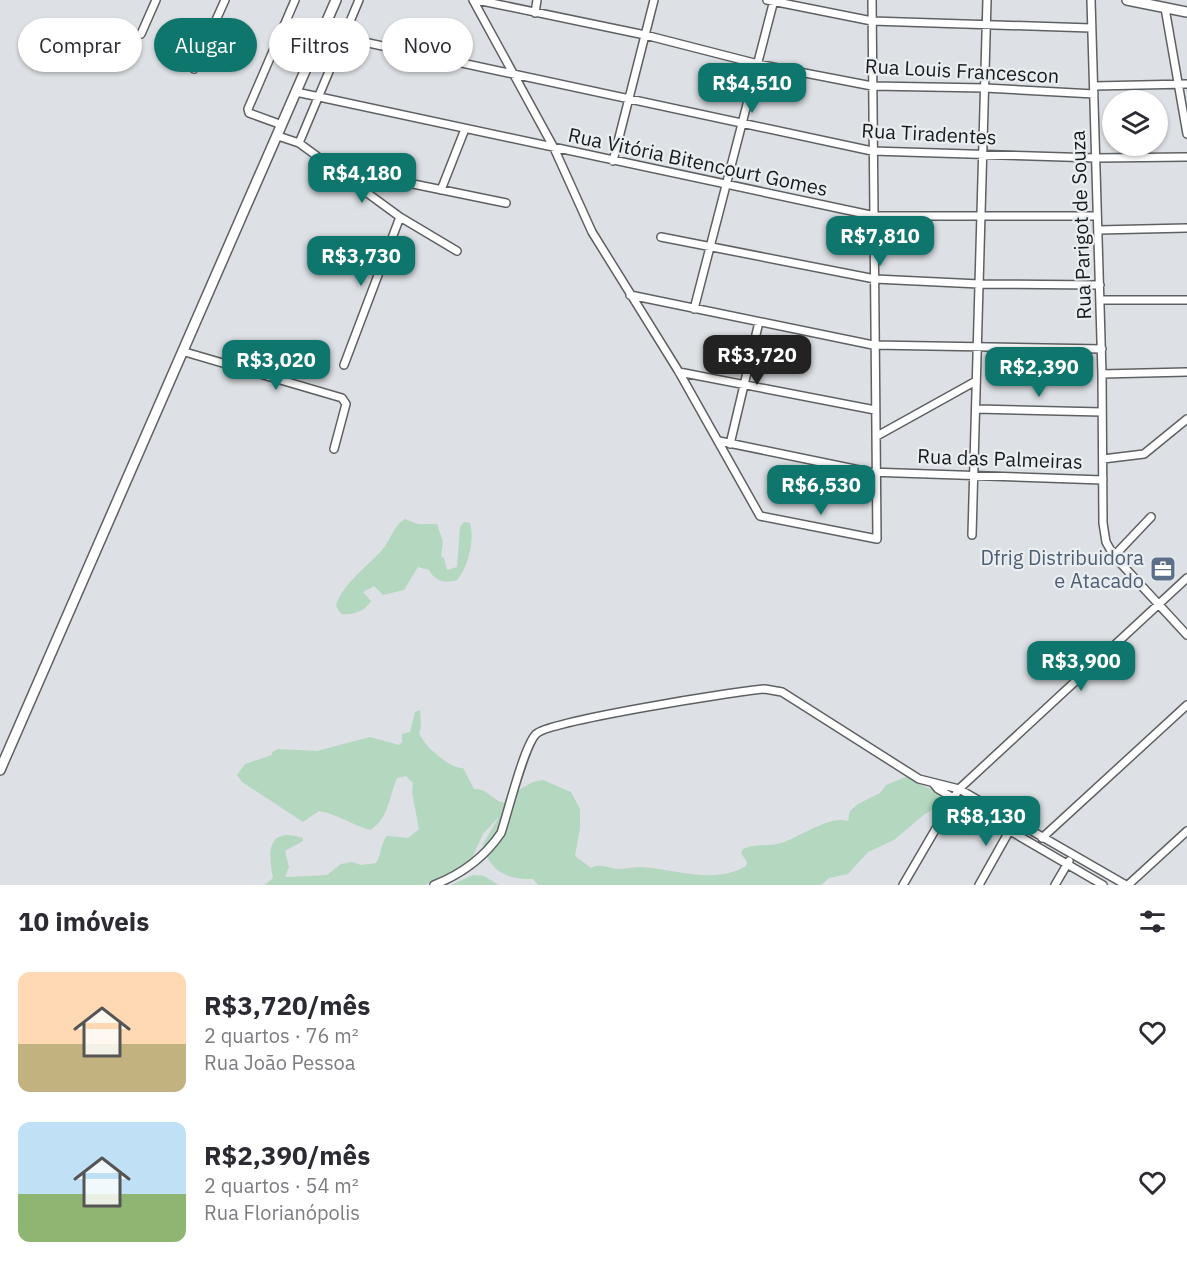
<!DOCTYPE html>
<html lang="pt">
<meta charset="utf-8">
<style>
body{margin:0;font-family:"IBM Plex Sans",sans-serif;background:#f2f2f3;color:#2b2b33;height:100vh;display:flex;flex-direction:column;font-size:22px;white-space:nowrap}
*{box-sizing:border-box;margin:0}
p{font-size:20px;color:#7c7c81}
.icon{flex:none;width:33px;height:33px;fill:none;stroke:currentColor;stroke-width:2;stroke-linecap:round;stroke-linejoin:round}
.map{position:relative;height:885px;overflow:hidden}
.sheet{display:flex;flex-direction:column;background:#fff;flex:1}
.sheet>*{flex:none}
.guide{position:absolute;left:18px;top:18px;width:600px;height:54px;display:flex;gap:12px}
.buttons{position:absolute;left:1102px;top:90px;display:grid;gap:12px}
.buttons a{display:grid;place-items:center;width:66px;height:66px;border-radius:50%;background:#fff;box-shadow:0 2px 4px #0004;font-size:30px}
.price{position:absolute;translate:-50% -51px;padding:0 14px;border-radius:12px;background:#0f766e;color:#fff;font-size:20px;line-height:39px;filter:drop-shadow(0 2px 3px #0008)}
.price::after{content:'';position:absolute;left:50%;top:36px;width:18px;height:14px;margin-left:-9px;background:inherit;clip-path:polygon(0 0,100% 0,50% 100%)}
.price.active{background:#222;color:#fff}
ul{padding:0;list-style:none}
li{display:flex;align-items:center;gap:18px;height:150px;padding:0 18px}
li span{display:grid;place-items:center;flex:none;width:168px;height:120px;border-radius:12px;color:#555}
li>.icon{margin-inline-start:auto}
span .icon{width:72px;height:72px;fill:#fffc;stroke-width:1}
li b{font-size:26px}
h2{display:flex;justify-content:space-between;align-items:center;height:72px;padding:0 18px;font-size:26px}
.chip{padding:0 21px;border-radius:27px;background:#fff;box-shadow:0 2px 4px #0004;font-size:21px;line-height:54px}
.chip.active{background:#0f766e;color:#fff}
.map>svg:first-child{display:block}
</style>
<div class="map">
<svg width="1187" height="885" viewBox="0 0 1187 885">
<rect width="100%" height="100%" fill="#dde0e4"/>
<path fill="#b4d7c0" d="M 405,519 L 418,524 L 437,524 L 443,542 L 441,557 L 444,558 L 447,570 L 457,567 L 460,527 L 464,522 L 470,523 C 475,540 468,567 457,580 C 445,584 435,581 429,570 L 418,567 L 404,590 L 383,595 L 374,586 L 363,592 L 371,601 C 364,612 353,615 341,614 L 336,606 C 342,584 368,566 383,549 C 391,539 394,525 405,519 Z
M 420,710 L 421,728 L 419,733 C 424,746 450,769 463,768 L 474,789 C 487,788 492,800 504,803 L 506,797 L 533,782 L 543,780 L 571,792 L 580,809 L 580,828 L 575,856 L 591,868 C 600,863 608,868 618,869 C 625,869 633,867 641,867 C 675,869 714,885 746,866 L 747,862 L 741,853 L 743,849 C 755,843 768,847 781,843 C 800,837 830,815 848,821 L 850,811 L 858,804 L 880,793 L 886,785 L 908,776 L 921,785 L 948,796 L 947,801 L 925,814 L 894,840 L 868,852 L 848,874 L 829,878 L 821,885 L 538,885 L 533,879 C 508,880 488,871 483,844 L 499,817 L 483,834 L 469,864 L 425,885 L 265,885 L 273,878 C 268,852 267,826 303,838 L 303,841 L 285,851 L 289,867 L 285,877 L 327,875 L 341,864 L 352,862 L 361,865 L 376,863 C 382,854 380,844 387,836 L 408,838 L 419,829 L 412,792 L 413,783 L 406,776 L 397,778 C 389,796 389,819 370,830 C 352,825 337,814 319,811 L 303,822 L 242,782 L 237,775 L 245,764 L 272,755 L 272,752 L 278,749 L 317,751 L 370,737 L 399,745 L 402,742 L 402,734 L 410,732 L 415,712 Z
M 473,875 L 484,876 L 499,885 L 451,885 Z"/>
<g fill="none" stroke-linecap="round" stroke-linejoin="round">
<g stroke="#5e6163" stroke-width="10">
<path id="street" d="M 473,0 L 554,148 L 592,232 L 679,372 L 760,516 L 877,539 L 872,0
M 477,0 L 645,35 L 758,64 L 872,86 L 985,88 L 1094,94
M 767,0 L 872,21 L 1091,28
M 1091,0 L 1102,374 L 1103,523 L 1106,542 L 1114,556 L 1187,635
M 1165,8 L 1187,134
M 535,13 L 537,0
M 322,33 L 872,151 L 1096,158 L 1187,157
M 141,34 L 156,0
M 194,69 L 225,0
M 1094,86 L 1187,84
M 296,92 L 875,216 L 1097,216
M 282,125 L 249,113 L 248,109 L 295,0
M 278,136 L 299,143 L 400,217 L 457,251
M 299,143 L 359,0
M 613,161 L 654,0
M 335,168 L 506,203
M 441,190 L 465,129
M 1098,230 L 1187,228
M 661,237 L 875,279 L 979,284 L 1100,285
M 630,295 L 873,345 L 1102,349
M 1100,300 L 1187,300
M 694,309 L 774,0
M 185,352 L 342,398 L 346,404 L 334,449
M 344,365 L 400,217
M 679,372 L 875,410
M 1102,374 L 1187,372
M 976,409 L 1102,412
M 877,436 L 976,381
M 719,441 L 869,472 L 1103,480
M 730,444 L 759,322
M 1103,459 L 1144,454 L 1187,419
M 972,535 L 987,0
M 1114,556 L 1151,517
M 933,783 L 938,789 L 1103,885
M 1042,838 L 1187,705
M 434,885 C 462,874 484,858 501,833 C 508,812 524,746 536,734 C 549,721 737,691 765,689 L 782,692 L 919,779 L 959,789 L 1126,885
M 903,885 L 959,789 L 1187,578
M 979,885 L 1011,828
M 1055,885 L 1069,861
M 1128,885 L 1187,831"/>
</g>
<g stroke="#5e6163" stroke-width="12">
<path id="secondary" d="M 1127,0 L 1187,12
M 0,770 L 336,0"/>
</g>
<use href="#street" stroke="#fff" stroke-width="7"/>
<use href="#secondary" stroke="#fff" stroke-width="9"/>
</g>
<defs>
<g id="office-square" transform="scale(1.35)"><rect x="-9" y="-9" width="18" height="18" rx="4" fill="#5c6f8a" stroke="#eaeef1"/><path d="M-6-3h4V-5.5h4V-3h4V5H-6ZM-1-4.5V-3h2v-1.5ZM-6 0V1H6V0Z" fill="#fff"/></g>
</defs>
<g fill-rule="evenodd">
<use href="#office-square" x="1163" y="569"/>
</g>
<g text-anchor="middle" stroke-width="4.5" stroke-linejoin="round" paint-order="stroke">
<g font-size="20" fill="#181a1b" stroke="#eaeef1">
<text transform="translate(962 71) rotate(3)" y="7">Rua Louis Francescon</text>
<text transform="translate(929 134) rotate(3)" y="7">Rua Tiradentes</text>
<text transform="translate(698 162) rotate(12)" y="7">Rua Vitória Bitencourt Gomes</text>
<text transform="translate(1081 225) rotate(-92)" y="7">Rua Parigot de Souza</text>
<text transform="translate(1000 459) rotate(2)" y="7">Rua das Palmeiras</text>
</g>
<g font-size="20" fill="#4e5e75" stroke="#eaeef1" text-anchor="end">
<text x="1144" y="565">Dfrig Distribuidora<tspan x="1144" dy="23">e Atacado</tspan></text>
</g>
</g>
</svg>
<div class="buttons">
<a><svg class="icon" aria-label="layers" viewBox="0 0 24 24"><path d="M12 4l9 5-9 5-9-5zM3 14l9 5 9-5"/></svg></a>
</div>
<b class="price" style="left:752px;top:114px">R$4,510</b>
<b class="price" style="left:362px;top:204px">R$4,180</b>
<b class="price" style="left:880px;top:267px">R$7,810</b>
<b class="price" style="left:361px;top:287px">R$3,730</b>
<b class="price active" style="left:757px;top:386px">R$3,720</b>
<b class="price" style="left:276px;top:391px">R$3,020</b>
<b class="price" style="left:1039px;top:398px">R$2,390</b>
<b class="price" style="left:821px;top:516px">R$6,530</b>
<b class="price" style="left:1081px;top:692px">R$3,900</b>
<b class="price" style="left:986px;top:847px">R$8,130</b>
<div class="guide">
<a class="chip">Comprar</a>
<a class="chip active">Alugar</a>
<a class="chip">Filtros</a>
<a class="chip">Novo</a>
</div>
</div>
<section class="sheet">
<h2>10 imóveis<svg class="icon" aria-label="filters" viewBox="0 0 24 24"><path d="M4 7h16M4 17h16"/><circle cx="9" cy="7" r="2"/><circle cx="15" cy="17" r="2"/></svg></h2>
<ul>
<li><span style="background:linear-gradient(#ffd9b3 60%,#c2b280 0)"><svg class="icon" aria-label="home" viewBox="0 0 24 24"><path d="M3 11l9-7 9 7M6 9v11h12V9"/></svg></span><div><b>R$3,720/mês</b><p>2 quartos · 76 m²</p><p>Rua João Pessoa</p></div><svg class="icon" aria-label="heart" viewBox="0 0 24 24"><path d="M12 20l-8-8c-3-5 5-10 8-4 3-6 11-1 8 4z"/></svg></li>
<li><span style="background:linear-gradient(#bfe0f5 60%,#8fb573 0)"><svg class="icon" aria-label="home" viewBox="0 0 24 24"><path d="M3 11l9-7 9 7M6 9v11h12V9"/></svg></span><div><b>R$2,390/mês</b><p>2 quartos · 54 m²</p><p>Rua Florianópolis</p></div><svg class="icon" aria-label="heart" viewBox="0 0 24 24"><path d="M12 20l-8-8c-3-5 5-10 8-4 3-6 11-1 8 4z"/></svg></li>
</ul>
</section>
